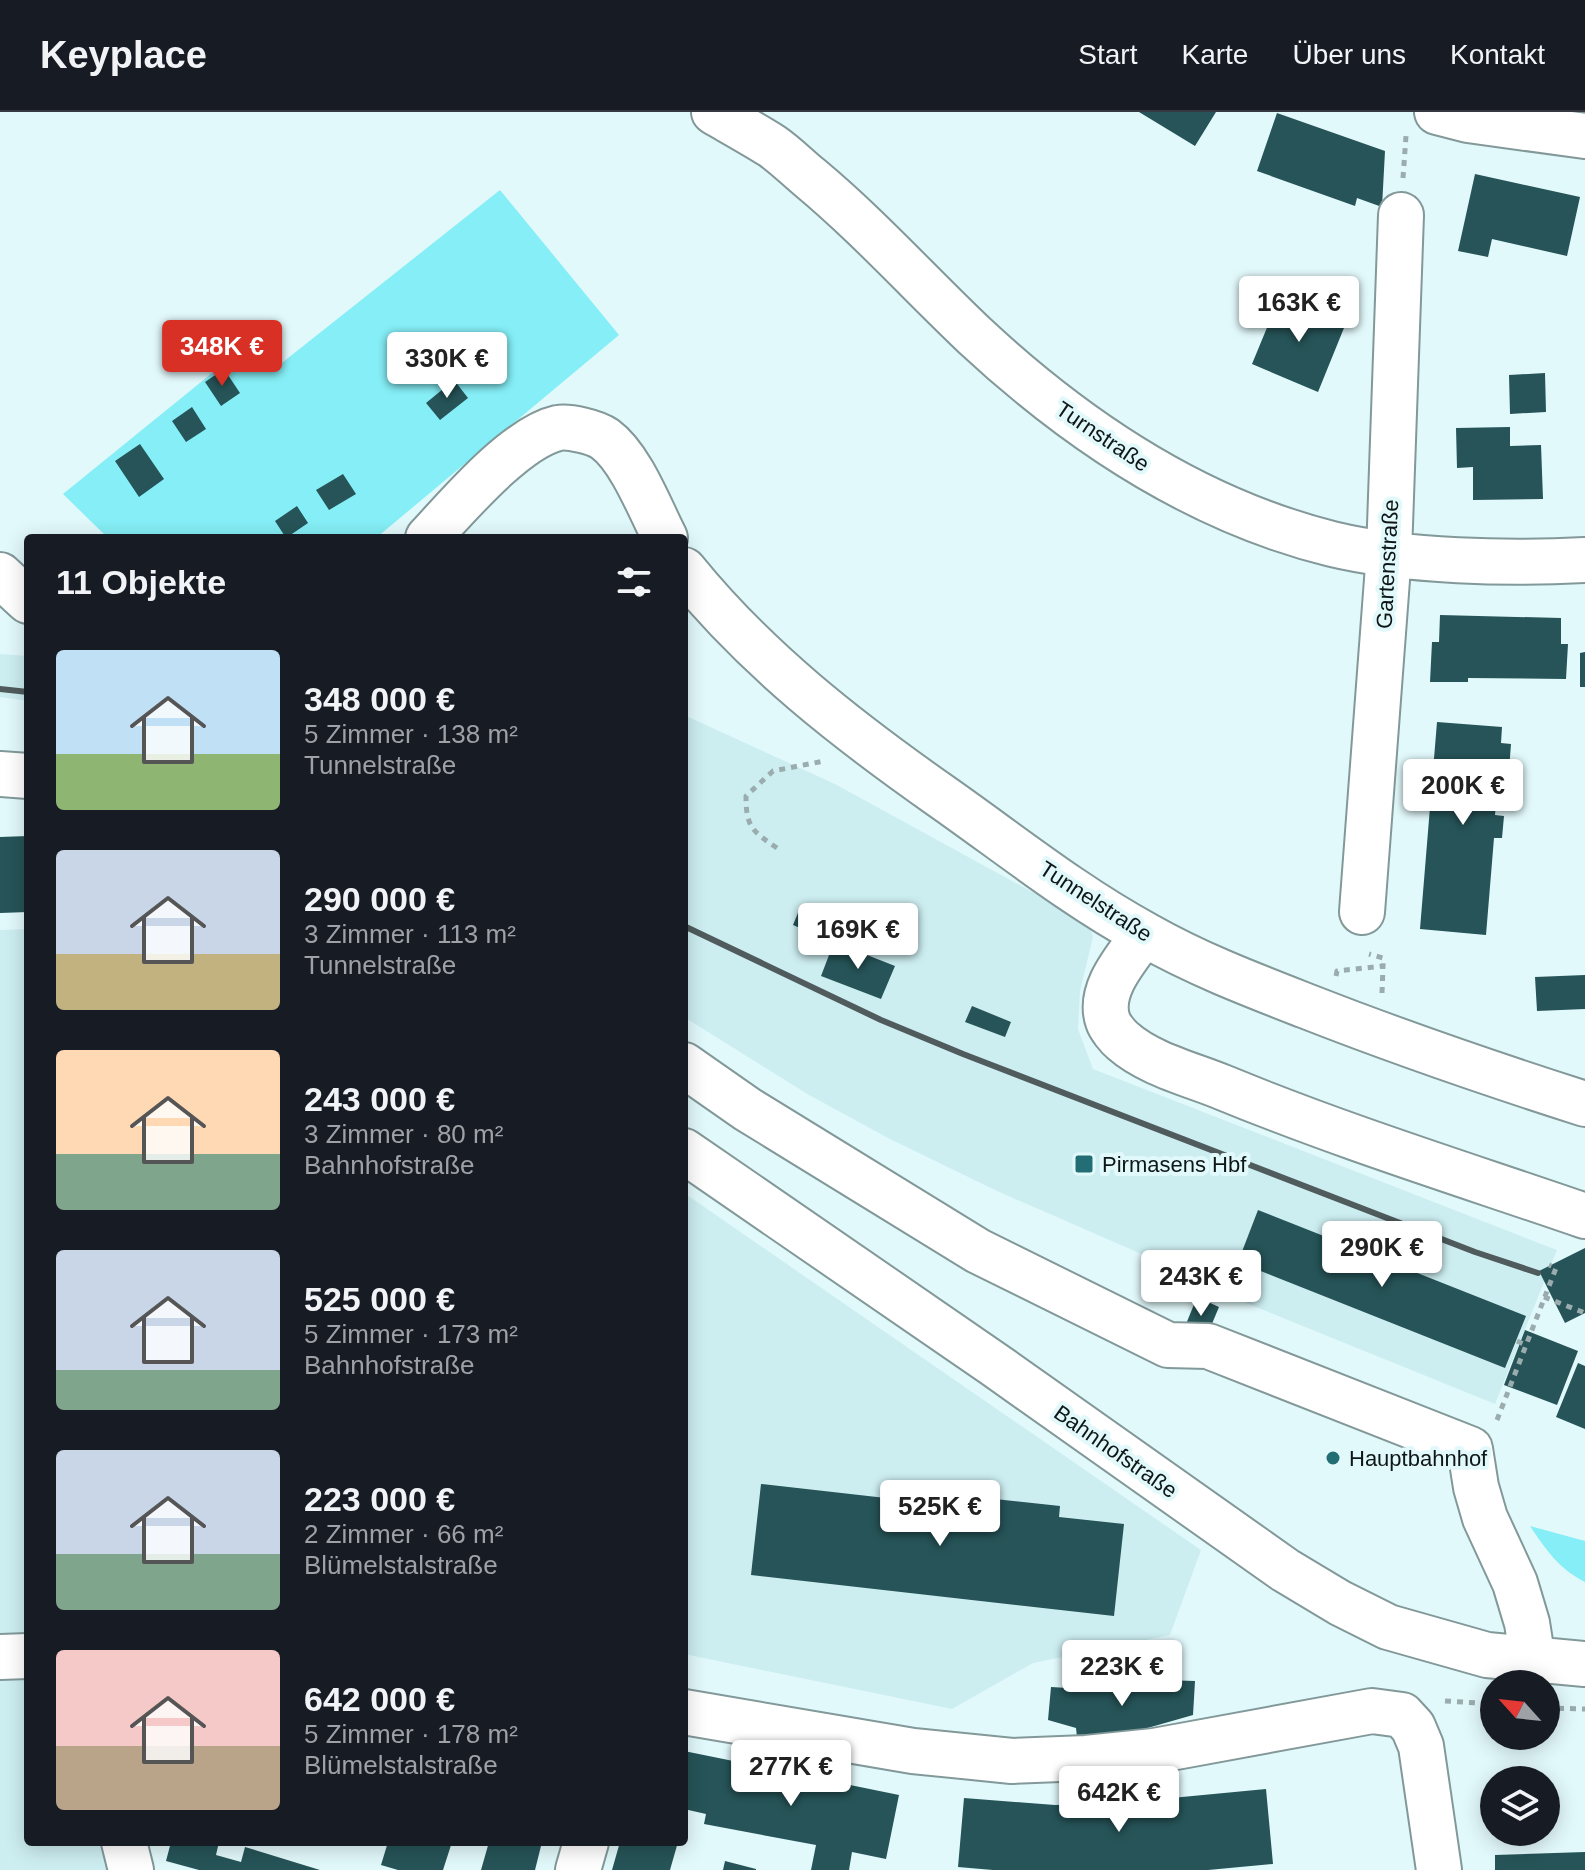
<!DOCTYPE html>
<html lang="de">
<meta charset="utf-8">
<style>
body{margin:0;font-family:Arial,sans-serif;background:#20242c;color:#f1f3f6;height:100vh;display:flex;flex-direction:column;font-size:30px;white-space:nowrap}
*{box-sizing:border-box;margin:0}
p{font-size:26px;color:#9ea1a6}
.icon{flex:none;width:44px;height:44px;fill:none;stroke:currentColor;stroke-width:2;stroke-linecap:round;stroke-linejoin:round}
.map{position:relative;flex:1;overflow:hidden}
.details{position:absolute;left:24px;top:422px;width:664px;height:1312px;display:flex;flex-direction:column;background:#171b24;border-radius:8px;box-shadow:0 4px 20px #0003}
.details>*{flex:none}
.needle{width:52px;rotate:297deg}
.tools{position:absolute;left:1480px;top:1558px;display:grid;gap:16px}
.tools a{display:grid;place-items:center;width:80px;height:80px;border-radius:50%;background:#171b24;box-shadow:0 4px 20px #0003;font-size:40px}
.price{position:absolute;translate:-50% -68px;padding:0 18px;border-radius:8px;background:#fff;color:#222;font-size:26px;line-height:52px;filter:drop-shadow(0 2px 4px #0008)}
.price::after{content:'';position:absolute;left:50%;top:48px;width:24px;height:18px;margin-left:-12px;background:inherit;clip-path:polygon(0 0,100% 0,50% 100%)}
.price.selected{background:#d93025;color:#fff}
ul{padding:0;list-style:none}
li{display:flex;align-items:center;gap:24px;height:200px;padding:0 32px}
li span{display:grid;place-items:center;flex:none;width:224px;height:160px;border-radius:8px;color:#555}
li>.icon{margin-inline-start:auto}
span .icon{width:96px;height:96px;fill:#fffc;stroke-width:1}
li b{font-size:34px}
h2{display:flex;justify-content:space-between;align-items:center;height:96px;padding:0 32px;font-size:34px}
header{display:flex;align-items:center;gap:48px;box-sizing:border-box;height:112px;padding:0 40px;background:#171b24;border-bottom:2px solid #363941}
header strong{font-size:38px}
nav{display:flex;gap:44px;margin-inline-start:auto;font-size:28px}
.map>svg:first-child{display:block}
</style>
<header>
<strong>Keyplace</strong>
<nav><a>Start</a><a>Karte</a><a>Über uns</a><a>Kontakt</a></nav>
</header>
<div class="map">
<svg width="1585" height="1758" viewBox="0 0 1585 1758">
<rect width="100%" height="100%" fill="#e2f9fb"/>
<path fill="#cdeef1" d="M 0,542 L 28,544 L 28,589 L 0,585 Z
M 684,603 L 835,672 L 1089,811 L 1093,825 L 1080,879 L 1078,917 L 1093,957 L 1557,1138 L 1495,1292 L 1229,1184 L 1169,1154 L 997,1079 L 888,1026 L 809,983 L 684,905 Z
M 28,817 L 28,1730 L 135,1730 L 152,1758 L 0,1758 L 0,818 Z
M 684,1081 L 1201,1438 L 1170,1523 L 1033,1551 L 952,1597 L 689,1543 L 684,1540 Z"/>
<path fill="#85eef6" d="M 500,78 L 619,223 L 376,426 L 108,426 L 63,382 L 254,227 L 278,254 Z
M 1530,1414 L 1585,1429 L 1585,1470 C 1559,1457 1546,1438 1530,1414 Z"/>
<path fill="#265458" d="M 1139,0 L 1216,0 L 1195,34 Z
M 1277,1 L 1385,39 L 1382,95 L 1357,86 L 1355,94 L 1257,59 Z
M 1475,62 L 1580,85 L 1567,144 L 1492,127 L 1488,145 L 1458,139 Z
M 1280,184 L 1346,211 L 1318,280 L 1252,252 Z
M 224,257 L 240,281 L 221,294 L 205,270 Z
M 1545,261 L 1546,300 L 1510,302 L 1509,263 Z
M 454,268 L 468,286 L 440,308 L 426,291 Z
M 192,295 L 206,317 L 186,330 L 172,309 Z
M 1510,315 L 1510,334 L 1541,333 L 1543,387 L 1473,388 L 1473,355 L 1457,356 L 1456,316 Z
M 140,332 L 164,367 L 139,385 L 115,349 Z
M 343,362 L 356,382 L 329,398 L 316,378 Z
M 297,394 L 308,411 L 286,426 L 275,409 Z
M 1440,503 L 1561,506 L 1561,532 L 1568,532 L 1566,567 L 1468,566 L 1468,570 L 1430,570 L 1432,530 L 1439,530 Z
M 1585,540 L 1585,575 L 1580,575 L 1580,541 Z
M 1437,610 L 1502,615 L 1501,631 L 1511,632 L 1509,658 L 1499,658 L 1495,703 L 1504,704 L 1502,726 L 1494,726 L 1486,823 L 1420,817 Z
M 28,724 L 28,800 L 0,801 L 0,725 Z
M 800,796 L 819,804 L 812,821 L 793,813 Z
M 834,830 L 895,854 L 881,887 L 821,864 Z
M 1585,863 L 1585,897 L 1537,899 L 1535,865 Z
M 972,894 L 1011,910 L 1005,925 L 965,910 Z
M 1258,1098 L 1526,1204 L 1505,1256 L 1238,1150 Z
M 1585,1136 L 1585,1201 L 1565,1211 L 1539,1159 Z
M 1197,1185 L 1219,1195 L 1206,1226 L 1184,1217 Z
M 1525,1218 L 1578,1239 L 1557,1293 L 1504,1273 Z
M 1578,1251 L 1585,1254 L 1585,1317 L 1556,1305 Z
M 761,1372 L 921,1390 L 922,1379 L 1060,1394 L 1059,1405 L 1124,1412 L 1114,1504 L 751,1463 Z
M 1164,1568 L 1195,1569 L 1193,1603 L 1123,1623 L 1077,1625 L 1076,1616 L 1048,1608 L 1051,1575 L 1120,1579 Z
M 684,1639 L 899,1683 L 886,1747 L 852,1740 L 849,1758 L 811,1758 L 816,1733 L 704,1712 L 706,1702 L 684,1697 Z
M 1266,1677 L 1273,1752 L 1208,1758 L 993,1758 L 958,1755 L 964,1686 L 1055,1693 L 1119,1691 Z
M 171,1730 L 219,1730 L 216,1743 L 241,1750 L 245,1735 L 320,1758 L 199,1758 L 166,1749 Z
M 388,1730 L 452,1730 L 443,1758 L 398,1758 L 381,1753 Z
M 489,1730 L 542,1730 L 535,1758 L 481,1758 Z
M 620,1730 L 678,1730 L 670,1758 L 612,1758 Z
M 1585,1740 L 1585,1758 L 1495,1758 L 1495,1743 Z
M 725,1749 L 756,1757 L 756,1758 L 723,1758 Z"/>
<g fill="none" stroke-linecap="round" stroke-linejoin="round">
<g stroke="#829899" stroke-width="48">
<path id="minor" d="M 714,0 C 733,11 753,22 772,34 C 785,43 797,55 809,65 C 868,114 919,171 975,224 C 1077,319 1195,398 1332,432 C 1406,450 1509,452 1585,448
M 1437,0 L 1468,8 L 1585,24
M 428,426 C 458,394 515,326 558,316 C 569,314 595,320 605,327 C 631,346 650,397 665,426
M 684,458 C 757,548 847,618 941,684 C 1008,731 1074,784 1146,823 C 1197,852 1252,873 1306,894 C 1398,930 1491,962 1585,992
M 0,463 L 28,489
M 0,662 L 28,664
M 1362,800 L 1389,441 L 1401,103
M 1144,822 C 1127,846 1097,878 1108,909 C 1110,915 1118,925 1123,929 C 1149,952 1190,962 1222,975 C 1341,1024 1463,1062 1585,1104
M 684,953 L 747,997 L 978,1139 L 1168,1233 L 1208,1234 L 1470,1337 L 1476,1375 L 1485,1406 L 1515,1471 L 1527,1511 L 1533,1549
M 684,1039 L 995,1253 L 1285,1458 L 1340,1491 L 1388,1515 L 1487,1543 L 1585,1552
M 0,1545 L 28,1544
M 684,1600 L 913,1639 L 1012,1649 L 1086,1646 L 1154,1639 L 1372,1599 L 1402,1603 L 1413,1615 L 1421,1634 L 1439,1758
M 124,1730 L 131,1758
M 578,1758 L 586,1730"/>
</g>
<path stroke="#9aacae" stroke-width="5" stroke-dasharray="6 6" stroke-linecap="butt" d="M 1403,66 L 1406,24
M 777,736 C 752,719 746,715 746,684 L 773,659 L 824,649
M 1336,864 L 1337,859 L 1383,854 L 1383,846 L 1369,842
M 1382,881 L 1383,854
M 1544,1185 L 1585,1201
M 1517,1229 L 1526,1233
M 1497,1308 L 1556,1156 L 1549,1153
M 1445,1589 L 1494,1592
M 1546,1596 L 1585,1597"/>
<use href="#minor" stroke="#fff" stroke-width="44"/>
<path stroke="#4f5b5d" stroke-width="6" d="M 0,577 L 28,580
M 684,814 L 881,908 L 963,942 L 1475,1140 L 1538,1161"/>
</g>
<g fill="#236e74" stroke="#e2f9fb" stroke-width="3">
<rect x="1074" y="1042" width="20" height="20" rx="4"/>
<circle cx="1333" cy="1346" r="8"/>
</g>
<g text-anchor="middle" stroke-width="8" stroke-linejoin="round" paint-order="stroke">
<g font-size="22" fill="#0e1617" stroke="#e2f9fb">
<text transform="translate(1103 324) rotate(34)" y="8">Turnstraße</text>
<text transform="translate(1387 452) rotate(-87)" y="8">Gartenstraße</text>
<text transform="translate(1096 789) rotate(33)" y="8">Tunnelstraße</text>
<text transform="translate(1116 1339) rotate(35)" y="8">Bahnhofstraße</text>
</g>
<g font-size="22" fill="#0e1617" stroke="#e2f9fb" text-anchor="start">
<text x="1102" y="1060">Pirmasens Hbf</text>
<text x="1349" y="1354">Hauptbahnhof</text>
</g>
</g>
</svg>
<div class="tools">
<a><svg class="needle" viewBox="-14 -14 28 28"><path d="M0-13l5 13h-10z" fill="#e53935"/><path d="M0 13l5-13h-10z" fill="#9ea1a6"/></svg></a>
<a><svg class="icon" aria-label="layers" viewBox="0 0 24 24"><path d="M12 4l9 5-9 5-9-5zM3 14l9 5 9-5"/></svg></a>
</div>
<b class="price" style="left:1299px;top:232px">163K €</b>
<b class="price selected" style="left:222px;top:276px">348K €</b>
<b class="price" style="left:447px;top:288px">330K €</b>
<b class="price" style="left:1463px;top:715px">200K €</b>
<b class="price" style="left:858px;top:859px">169K €</b>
<b class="price" style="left:1382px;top:1177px">290K €</b>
<b class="price" style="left:1201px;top:1206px">243K €</b>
<b class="price" style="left:940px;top:1436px">525K €</b>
<b class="price" style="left:1122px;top:1596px">223K €</b>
<b class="price" style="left:791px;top:1696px">277K €</b>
<b class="price" style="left:1119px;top:1722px">642K €</b>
<section class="details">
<h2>11 Objekte<svg class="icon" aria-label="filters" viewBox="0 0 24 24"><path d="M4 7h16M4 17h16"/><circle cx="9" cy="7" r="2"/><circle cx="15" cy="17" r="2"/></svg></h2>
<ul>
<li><span style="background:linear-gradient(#bfe0f5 65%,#8fb573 0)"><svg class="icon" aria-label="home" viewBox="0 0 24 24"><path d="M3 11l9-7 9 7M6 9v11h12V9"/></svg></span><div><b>348 000 €</b><p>5 Zimmer · 138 m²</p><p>Tunnelstraße</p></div></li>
<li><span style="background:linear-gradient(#c9d6e8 65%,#c2b280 0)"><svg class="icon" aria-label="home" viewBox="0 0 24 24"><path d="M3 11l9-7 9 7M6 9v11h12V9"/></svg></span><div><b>290 000 €</b><p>3 Zimmer · 113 m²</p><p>Tunnelstraße</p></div></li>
<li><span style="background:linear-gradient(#ffd9b3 65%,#7fa58c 0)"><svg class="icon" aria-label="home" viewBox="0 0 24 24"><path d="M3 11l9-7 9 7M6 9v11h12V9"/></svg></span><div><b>243 000 €</b><p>3 Zimmer · 80 m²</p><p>Bahnhofstraße</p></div></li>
<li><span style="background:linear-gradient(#c9d6e8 75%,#7fa58c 0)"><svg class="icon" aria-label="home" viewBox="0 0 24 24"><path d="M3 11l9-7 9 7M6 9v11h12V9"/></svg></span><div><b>525 000 €</b><p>5 Zimmer · 173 m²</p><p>Bahnhofstraße</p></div></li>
<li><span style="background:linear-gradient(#c9d6e8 65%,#7fa58c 0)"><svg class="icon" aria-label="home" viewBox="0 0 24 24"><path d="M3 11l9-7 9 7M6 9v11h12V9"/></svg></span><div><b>223 000 €</b><p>2 Zimmer · 66 m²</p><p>Blümelstalstraße</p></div></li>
<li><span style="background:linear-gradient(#f6c9c9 60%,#b9a48a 0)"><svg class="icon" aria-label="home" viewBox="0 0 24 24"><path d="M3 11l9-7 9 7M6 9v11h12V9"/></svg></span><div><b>642 000 €</b><p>5 Zimmer · 178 m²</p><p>Blümelstalstraße</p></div></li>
</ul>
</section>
</div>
